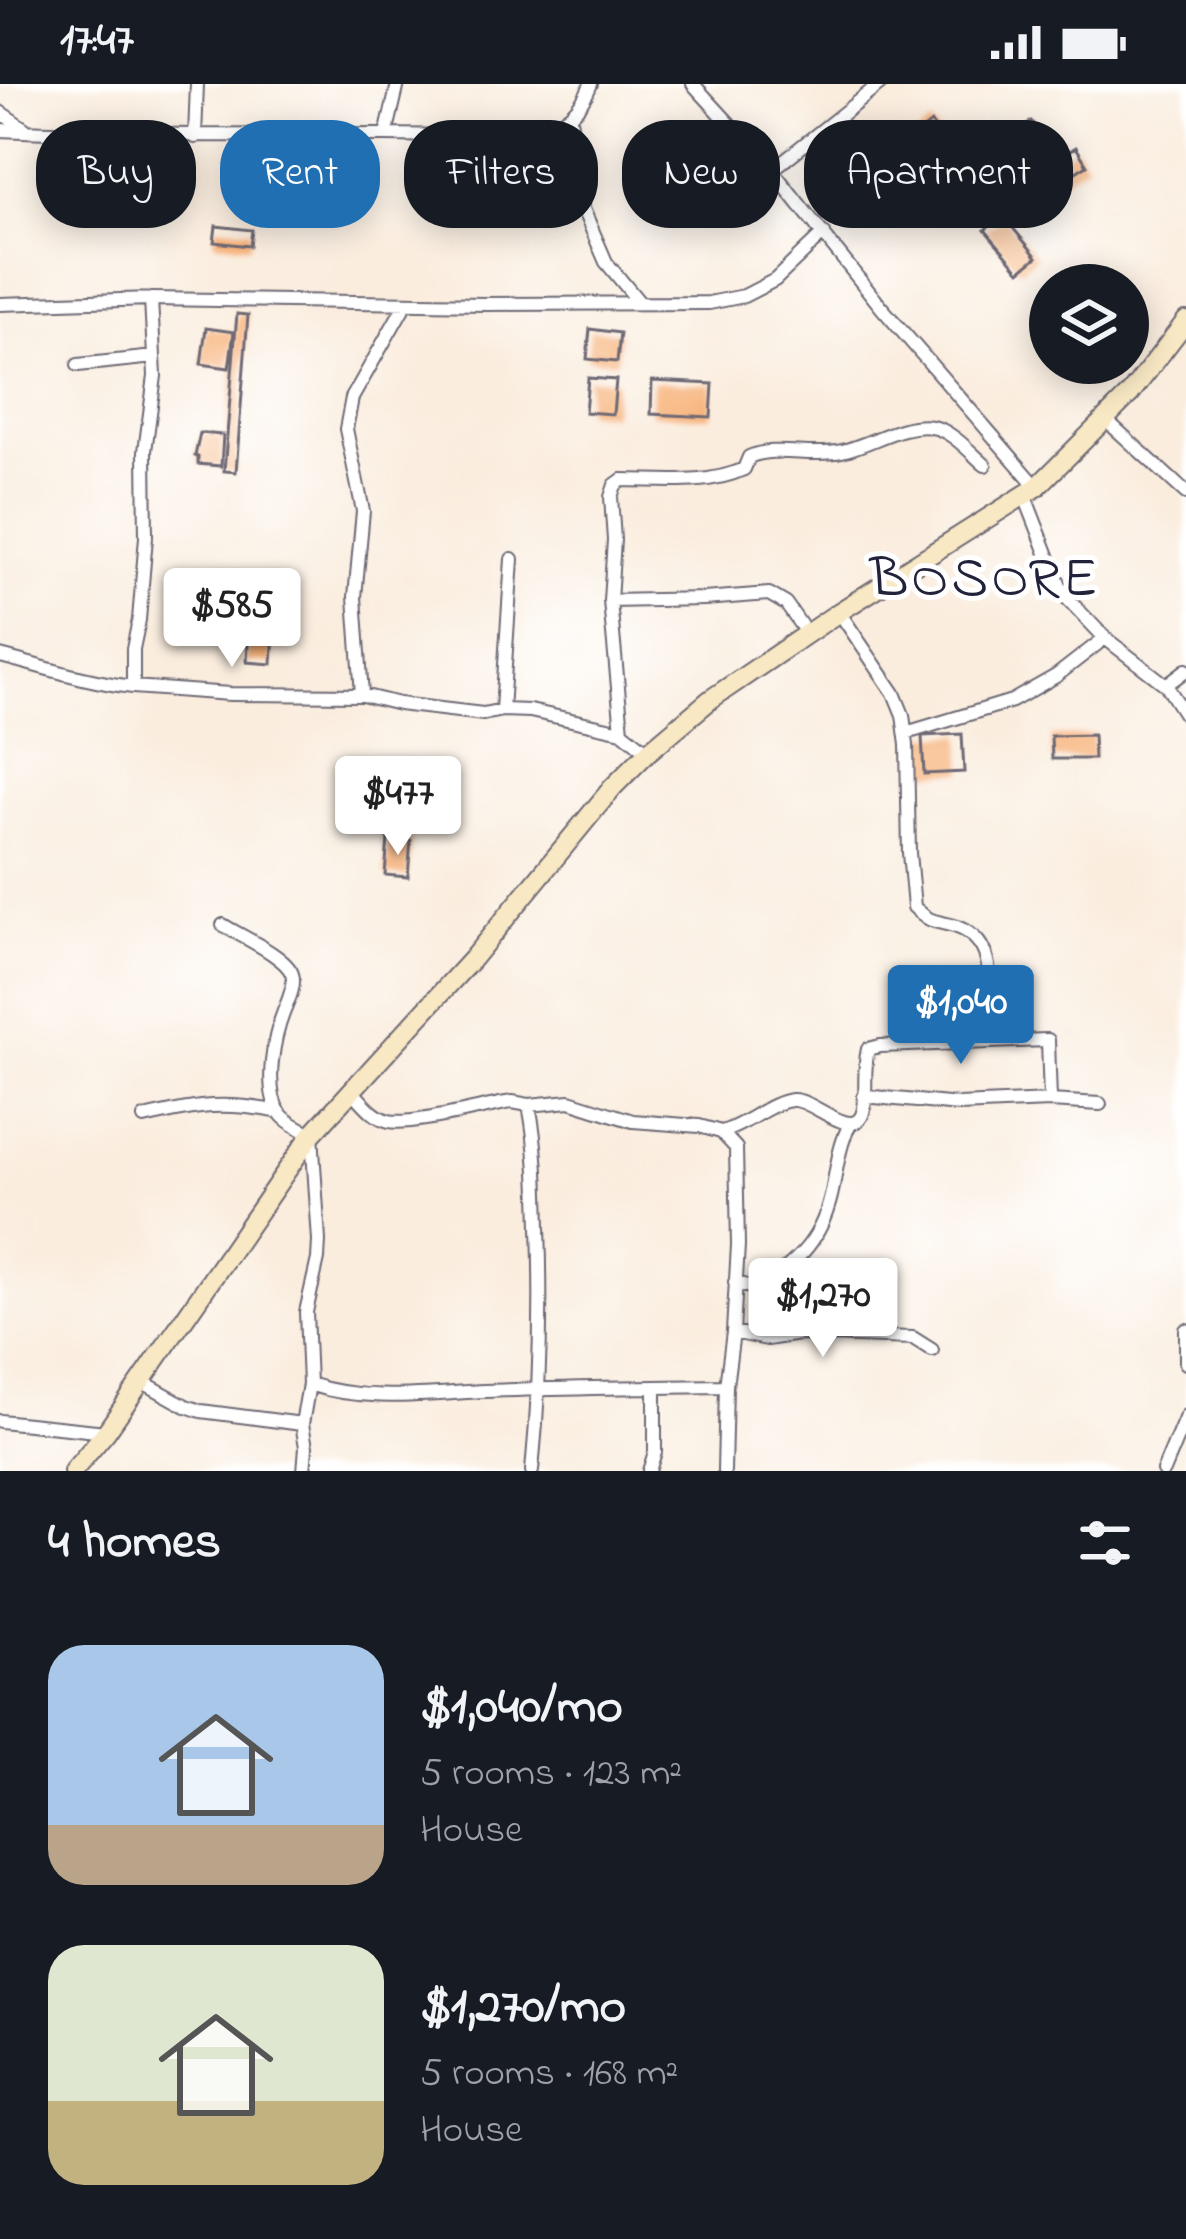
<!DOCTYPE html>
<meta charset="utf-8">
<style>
body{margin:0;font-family:"Indie Flower",sans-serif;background:#20242c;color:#f1f3f6;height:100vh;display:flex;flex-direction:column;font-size:45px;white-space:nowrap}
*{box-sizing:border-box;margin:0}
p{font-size:39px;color:#9ea1a6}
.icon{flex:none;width:66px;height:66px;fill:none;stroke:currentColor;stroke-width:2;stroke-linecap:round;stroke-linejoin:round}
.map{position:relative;height:1387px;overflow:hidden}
.side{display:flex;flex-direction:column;background:#171b24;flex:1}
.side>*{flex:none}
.top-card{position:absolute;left:36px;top:36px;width:1116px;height:108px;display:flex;gap:24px}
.buttons{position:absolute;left:1029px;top:180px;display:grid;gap:24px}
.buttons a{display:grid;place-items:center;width:120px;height:120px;border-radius:50%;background:#171b24;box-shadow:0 6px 30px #0003;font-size:60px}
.price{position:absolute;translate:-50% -102px;padding:0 27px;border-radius:12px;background:#fff;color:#222;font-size:39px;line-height:78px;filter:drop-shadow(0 3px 6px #0008)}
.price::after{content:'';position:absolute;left:50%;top:72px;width:36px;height:27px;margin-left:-18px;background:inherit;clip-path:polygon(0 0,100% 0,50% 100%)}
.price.active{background:#1f6fb2;color:#fff}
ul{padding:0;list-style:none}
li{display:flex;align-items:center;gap:36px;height:300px;padding:0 48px}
li span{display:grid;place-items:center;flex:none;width:336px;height:240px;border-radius:36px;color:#555}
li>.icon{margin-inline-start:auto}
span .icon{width:144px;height:144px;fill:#fffc;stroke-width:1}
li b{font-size:51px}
h2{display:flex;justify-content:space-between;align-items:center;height:144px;padding:0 48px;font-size:51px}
.pill{padding:0 42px;border-radius:48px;background:#171b24;box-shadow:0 6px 30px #0003;font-size:42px;line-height:108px}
.pill.active{background:#1f6fb2;color:#fff}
.status{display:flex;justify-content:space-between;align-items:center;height:84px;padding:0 60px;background:#171b24;direction:ltr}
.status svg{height:33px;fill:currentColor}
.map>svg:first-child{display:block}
</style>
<div class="status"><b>17:47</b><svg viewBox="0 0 49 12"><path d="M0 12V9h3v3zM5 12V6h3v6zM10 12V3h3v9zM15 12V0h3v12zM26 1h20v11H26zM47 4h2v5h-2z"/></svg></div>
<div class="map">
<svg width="1186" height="1387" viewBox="0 0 1186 1387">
<rect width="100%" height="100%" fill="#fff"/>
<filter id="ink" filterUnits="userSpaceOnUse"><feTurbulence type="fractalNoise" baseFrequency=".00833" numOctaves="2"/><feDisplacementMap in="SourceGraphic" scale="24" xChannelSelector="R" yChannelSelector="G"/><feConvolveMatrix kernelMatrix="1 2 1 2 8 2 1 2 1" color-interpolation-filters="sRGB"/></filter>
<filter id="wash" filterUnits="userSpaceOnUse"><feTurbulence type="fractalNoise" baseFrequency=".004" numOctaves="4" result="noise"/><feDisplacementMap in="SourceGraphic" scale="48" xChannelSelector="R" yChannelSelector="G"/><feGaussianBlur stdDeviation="2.7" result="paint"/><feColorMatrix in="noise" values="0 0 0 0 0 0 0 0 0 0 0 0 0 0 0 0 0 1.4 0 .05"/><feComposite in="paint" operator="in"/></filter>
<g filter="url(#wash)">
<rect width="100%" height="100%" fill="#faedde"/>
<g id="blocks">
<path fill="#f7b279" d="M 1031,37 L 1043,52 L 1001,88 L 988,72 Z
M 931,39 L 966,82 L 945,99 L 910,56 Z
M 1076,63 L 1087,81 L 1039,111 L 1027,94 Z
M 1003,132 L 1037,173 L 1020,187 L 985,146 Z
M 216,142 L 252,146 L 250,162 L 214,158 Z
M 237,230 L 248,231 L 236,388 L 224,387 Z
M 206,244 L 234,248 L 229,284 L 201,280 Z
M 590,245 L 620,249 L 617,278 L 587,275 Z
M 588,294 L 616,296 L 613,330 L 585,328 Z
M 652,297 L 713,300 L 711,333 L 651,330 Z
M 200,349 L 223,351 L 221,382 L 198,380 L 198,373 L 195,372 Z
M 249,543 L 274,545 L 272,580 L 247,578 Z
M 962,650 L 964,688 L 924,690 L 922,652 Z
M 1093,651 L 1094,675 L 1052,675 L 1051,652 Z
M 388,754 L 411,756 L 408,793 L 385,791 Z"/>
</g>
</g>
<g filter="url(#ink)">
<use href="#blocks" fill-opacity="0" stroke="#6e6974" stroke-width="3"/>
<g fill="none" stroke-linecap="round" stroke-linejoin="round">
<g stroke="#6e6974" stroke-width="16">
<path id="street" d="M 693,0 L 772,86 L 882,224 L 1037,403
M 0,28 L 25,45
M 570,34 L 583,125 L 606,178 L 639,218
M 0,46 C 125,52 250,52 375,51 C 429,50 485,57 539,45 C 565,40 581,25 591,0
M 386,51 L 398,0
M 195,53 L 197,0
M 772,86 L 880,0
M 151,215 L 155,292 L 145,367 L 146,453 L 139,536 L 133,565 L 133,603 L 230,610 L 362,611 L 399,620 L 483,630 L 502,626 L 530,627 L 622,647 L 648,668
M 0,220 L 151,215 L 486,220 L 709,219 L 744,212 L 775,196 L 824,149
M 78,281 L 154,273
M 1106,336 L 1186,409
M 1024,410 L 1063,510 L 1105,554 L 1166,601 L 1186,632
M 610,517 L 614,456 L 611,413 L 615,401 L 622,396 C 662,396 707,402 744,385 L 749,373 C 775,361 811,374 842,367 C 870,361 903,338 932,343 C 951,346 970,368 985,381
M 839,528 L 894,609 L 903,631 L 907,661 L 909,769 L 914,823 C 934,842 934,835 957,843 C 1005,861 986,918 982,957
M 0,572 C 44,583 87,598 133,603
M 1166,601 L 1186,586
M 362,611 L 355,513 L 363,427 L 346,345 L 352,314 L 406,219
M 502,626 L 512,475
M 622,647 L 610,517 L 704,515 L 769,510 L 786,520 L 807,550
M 906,649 L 1012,617 L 1056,592 L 1105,554
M 223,841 C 240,852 286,872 292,890 C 296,901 288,917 284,927 C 274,952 263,1005 280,1029 C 287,1039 302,1045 312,1050 L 319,1157 L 318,1175 L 306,1228 L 309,1300 L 302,1340
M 352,1007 C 363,1018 373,1033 389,1037 C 411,1042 485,1022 512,1018 L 529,1021 C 537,1061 538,1102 539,1143 C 542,1225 540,1305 532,1387
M 864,1012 L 959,1021 L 1050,1017 L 1100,1020
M 144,1034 C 199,1021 224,1017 280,1028
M 721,1048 C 745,1042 770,1018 792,1016 C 812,1013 857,1063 864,1024 C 867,1004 863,985 868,965 L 880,962 L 1048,956 L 1050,1017
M 735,1198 L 758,1206 C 800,1175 823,1156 833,1103 C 837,1081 840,1059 850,1040
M 1186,1246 L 1186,1279
M 733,1248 L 767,1255 L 799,1250 L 913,1254 L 932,1266
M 141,1297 L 186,1322 L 201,1327 L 302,1340 L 306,1363 L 304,1387
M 309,1300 C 365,1319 426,1310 484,1307 C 564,1304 645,1303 726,1302 L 733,1248 L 738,1161 L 736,1064 L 721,1048 L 699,1042 L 633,1037 L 570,1017 L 529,1021
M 0,1337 L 106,1348
M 649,1387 L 655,1368 L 655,1303
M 724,1387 L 726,1302
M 1163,1387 L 1186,1332"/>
</g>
<g stroke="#6e6974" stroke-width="22">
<path id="secondary" d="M 73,1387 L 106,1348 L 312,1050 L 472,875 L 613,703 L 648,668 L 711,615 L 839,528 L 1037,403 L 1130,310 L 1186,237"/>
</g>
<use href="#street" stroke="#fff" stroke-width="12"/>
<use href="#secondary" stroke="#f8e8c3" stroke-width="18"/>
</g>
</g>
<g text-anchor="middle" stroke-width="10" stroke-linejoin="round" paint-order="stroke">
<g font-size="57" letter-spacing="3" fill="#22223b" stroke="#fff">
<text x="985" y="511">BOSORE</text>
</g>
</g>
</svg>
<div class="buttons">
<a><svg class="icon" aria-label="layers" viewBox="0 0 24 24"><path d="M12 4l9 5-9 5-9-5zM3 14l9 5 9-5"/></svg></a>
</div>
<b class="price" style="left:232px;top:586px">$585</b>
<b class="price" style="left:398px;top:774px">$477</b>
<b class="price active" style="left:961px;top:983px">$1,040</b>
<b class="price" style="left:823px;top:1276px">$1,270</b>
<div class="top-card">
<a class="pill">Buy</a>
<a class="pill active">Rent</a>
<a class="pill">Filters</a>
<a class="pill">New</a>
<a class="pill">Apartment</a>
</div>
</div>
<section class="side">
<h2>4 homes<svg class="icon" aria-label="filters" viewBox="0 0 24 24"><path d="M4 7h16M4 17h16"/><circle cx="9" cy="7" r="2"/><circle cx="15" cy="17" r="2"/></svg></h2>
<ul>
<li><span style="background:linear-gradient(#a9c7e8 75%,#b9a48a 0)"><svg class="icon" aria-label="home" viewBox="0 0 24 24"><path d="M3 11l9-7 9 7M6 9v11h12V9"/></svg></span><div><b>$1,040/mo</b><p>5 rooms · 123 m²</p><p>House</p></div></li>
<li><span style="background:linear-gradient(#dfe7d0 65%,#c2b280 0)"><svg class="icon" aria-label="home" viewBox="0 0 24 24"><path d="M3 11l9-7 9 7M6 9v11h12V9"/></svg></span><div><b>$1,270/mo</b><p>5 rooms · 168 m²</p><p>House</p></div></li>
</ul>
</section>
